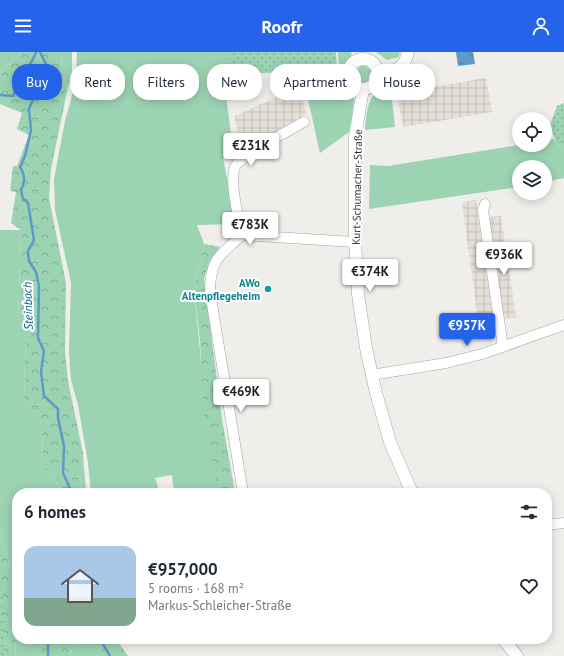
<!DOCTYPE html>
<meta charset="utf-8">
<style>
body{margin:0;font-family:"PT Sans",sans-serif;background:#f6f6f7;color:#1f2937;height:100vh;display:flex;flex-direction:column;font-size:15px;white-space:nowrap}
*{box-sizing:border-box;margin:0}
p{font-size:13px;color:#747a83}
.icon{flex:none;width:22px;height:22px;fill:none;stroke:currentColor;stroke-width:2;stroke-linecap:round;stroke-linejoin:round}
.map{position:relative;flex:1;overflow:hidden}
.drawer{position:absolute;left:12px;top:436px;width:540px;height:156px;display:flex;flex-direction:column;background:#fff;border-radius:16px;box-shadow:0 2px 10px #0003}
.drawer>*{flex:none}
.hud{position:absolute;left:12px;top:12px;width:540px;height:36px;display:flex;gap:8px}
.controls{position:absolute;left:512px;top:60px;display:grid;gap:8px}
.controls a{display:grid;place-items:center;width:40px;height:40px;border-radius:50%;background:#fff;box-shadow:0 2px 10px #0003;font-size:20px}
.price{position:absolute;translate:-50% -34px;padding:0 9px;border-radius:4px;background:#fff;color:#222;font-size:13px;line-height:26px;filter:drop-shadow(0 1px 2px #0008)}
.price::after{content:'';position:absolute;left:50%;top:24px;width:12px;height:9px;margin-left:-6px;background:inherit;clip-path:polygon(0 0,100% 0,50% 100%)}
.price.selected{background:#2563eb;color:#fff}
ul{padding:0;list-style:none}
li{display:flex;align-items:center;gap:12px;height:100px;padding:0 12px}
li span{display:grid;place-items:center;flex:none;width:112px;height:80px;border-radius:12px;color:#555}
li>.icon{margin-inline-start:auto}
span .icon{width:48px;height:48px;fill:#fffc;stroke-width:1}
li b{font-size:17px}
h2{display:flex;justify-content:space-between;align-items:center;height:48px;padding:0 12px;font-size:17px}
.chip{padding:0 14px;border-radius:16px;background:#fff;box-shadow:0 2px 10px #0003;font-size:14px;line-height:36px}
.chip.selected{background:#2563eb;color:#fff}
header{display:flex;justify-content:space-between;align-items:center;height:52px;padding:0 12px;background:#2563eb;color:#fff;font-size:18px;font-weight:600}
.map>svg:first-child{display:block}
</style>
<header><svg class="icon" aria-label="menu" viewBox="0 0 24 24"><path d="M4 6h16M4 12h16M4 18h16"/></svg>Roofr<svg class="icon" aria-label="person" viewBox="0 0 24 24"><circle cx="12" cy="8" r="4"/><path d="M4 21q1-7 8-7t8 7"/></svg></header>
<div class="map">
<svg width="564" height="604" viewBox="0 0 564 604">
<defs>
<pattern id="industrial-grid" width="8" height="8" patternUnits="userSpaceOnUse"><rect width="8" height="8" fill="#e4e0d7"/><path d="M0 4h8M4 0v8" fill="none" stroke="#c4c1b9"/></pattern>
<pattern id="forest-crowns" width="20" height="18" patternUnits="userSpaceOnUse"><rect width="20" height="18" fill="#9cd3b2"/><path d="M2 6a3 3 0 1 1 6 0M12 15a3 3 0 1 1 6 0" fill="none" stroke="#80ac91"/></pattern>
<pattern id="park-dots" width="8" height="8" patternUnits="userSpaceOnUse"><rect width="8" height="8" fill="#9cd3b2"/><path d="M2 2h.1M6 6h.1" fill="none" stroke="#80ac91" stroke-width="1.8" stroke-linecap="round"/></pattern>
<pattern id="water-ripples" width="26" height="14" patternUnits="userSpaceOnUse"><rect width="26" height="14" fill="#5b9bc6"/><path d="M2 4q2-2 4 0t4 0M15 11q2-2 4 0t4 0" fill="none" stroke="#4c7fa1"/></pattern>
</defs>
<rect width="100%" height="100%" fill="#efeeea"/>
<path fill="url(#industrial-grid)" d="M 486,26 L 492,60 L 403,75 L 397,41 Z
M 301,34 L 306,62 L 241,100 L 235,64 Z
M 476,148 L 494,272 L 479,274 L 462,150 Z
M 501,164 L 516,266 L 502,267 L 488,165 Z"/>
<path fill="#9cd3b2" d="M 0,0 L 15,0 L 13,10 L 0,19 Z
M 61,0 L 72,0 L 72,23 L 68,35 L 62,22 Z
M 77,0 L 230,0 L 228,23 L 224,28 L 233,97 L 223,106 L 236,172 L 197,173 L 204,192 L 194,236 L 202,319 L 219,441 L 174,441 L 172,423 L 155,426 L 160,441 L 91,441 L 88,411 L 78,353 L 71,328 L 69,300 L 71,231 L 55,158 L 54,127 L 65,69 L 76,29 Z
M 338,0 L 351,0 L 352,5 C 336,24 354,28 354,42 C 354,55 351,68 349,80 L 320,101 L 302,20 L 339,19 Z
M 376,0 L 400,0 L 399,5 L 387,8 Z
M356 22a9 9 0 1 1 18 0a9 9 0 1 1-18 0Z
M 390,30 L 395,75 L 365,78 C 367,55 368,41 390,30 Z
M 554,87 L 557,93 L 564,95 L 564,126 L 545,130 L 545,115 L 519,115 L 519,135 L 369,157 L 370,113 L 388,114 L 519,93 L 545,93 L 545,88 Z
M 0,178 L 21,178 L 18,269 L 26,280 L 24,346 L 42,371 L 43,415 L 55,422 L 60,441 L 17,441 L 17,587 L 37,587 L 34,604 L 15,604 L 16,588 L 10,577 L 10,515 L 2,493 L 0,478 Z
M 83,401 L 86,441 L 81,441 Z
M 81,587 L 87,588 L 98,604 L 71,604 L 70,595 Z"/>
<path fill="url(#forest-crowns)" d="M 15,0 L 61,0 L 62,22 L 68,35 L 51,117 L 49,146 L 66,231 L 65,300 L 68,329 L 83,401 L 81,441 L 60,441 L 55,422 L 43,416 L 42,371 L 24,346 L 26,280 L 18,269 L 21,178 L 11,171 L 16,140 L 10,139 L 13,114 L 17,114 L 29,83 L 17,77 L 22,61 L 0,52 L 0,19 L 13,10 Z
M 204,192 L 220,195 L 209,211 L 204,227 L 222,367 L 235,441 L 219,441 L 204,364 L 200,288 L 194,236 Z
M 0,478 L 2,493 L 10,515 L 10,577 L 16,588 L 15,604 L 0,604 Z
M 37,587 L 81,587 L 70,595 L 71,604 L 34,604 Z
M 86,587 L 116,587 L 128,604 L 98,604 Z"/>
<path fill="url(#park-dots)" d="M 230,0 L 336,0 L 337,17 L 228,23 Z
M 564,51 L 564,95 L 557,93 L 550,73 L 557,54 Z
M 0,500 L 1,507 L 4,604 L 0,604 Z"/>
<path fill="url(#water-ripples)" d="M 456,0 L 473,0 L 475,12 L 458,14 Z"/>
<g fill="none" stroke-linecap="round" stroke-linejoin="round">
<path stroke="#5b9bc6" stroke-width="2.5" d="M 40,0 L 46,12 L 39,29 L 34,34 L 34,45 L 29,57 L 31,78 L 25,104 L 20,115 C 25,123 26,130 21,138 L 23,147 L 28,151 L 34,188 L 28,199 L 29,209 L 36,220 L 39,234 L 38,286 L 44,299 L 41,320 L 44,344 L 58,357 L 58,366 L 64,394 L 63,421 L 72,441
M 0,43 L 13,44 C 17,37 16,32 19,26 C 25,17 33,12 36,0
M 100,587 L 110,604
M 48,604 L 48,587"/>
<g stroke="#a6a5a1" stroke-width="11">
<path id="minor" d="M 485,152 L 483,158 L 503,295
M 242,183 C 239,167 229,130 235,115 C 239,104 292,77 304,70
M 371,323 L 446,311 L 482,302 L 564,273
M 243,441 L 210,240 C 210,206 220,204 242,183 L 355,190
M 547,473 L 564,471"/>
</g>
<g stroke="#a6a5a1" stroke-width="13">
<path id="tertiary" d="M348 22a15 15 0 1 1 30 0a15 15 0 1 1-30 0Z
M 378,22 C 394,20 405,17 408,0
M 363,37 L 355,85 L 355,190 L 358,242 L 366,296 L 376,341 L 390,390 L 412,441
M 503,587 L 517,604"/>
</g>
<use href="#minor" stroke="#fff" stroke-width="10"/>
<use href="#tertiary" stroke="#fff" stroke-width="12"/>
</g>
<circle fill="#0f9aa8" stroke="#fff" stroke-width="1.5" cx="268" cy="237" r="4"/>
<g text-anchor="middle" stroke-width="4" stroke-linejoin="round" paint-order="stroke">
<g font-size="11" fill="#353433" stroke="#fff">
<text transform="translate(357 135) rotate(-89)" y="4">Kurt-Schumacher-Straße</text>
</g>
<g font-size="11" font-weight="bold" fill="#0d838f" stroke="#fff" text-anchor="end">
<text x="260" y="235">AWo<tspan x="260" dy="13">Altenpflegeheim</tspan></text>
</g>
<g font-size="12" font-style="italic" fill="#025780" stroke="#fff">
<text transform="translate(28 254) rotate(-92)" y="4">Steinbach</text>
</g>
</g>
</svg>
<div class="controls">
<a><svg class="icon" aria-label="locate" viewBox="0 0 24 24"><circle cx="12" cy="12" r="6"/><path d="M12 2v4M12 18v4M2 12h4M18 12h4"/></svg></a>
<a><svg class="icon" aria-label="layers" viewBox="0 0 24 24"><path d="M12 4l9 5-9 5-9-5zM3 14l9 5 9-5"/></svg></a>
</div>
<b class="price" style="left:251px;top:115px">€231K</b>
<b class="price" style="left:250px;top:194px">€783K</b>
<b class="price" style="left:504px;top:224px">€936K</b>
<b class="price" style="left:370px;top:241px">€374K</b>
<b class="price selected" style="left:467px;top:295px">€957K</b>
<b class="price" style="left:241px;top:361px">€469K</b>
<div class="hud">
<a class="chip selected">Buy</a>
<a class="chip">Rent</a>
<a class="chip">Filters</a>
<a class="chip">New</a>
<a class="chip">Apartment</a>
<a class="chip">House</a>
</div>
<section class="drawer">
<h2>6 homes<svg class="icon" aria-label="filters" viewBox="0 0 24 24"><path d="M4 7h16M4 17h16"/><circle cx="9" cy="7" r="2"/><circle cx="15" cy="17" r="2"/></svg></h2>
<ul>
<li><span style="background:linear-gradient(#a9c7e8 65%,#7fa58c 0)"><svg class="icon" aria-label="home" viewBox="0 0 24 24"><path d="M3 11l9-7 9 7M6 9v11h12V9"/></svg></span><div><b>€957,000</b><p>5 rooms · 168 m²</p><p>Markus-Schleicher-Straße</p></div><svg class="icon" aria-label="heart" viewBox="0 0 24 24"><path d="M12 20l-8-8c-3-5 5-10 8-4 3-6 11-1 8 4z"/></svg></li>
</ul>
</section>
</div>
